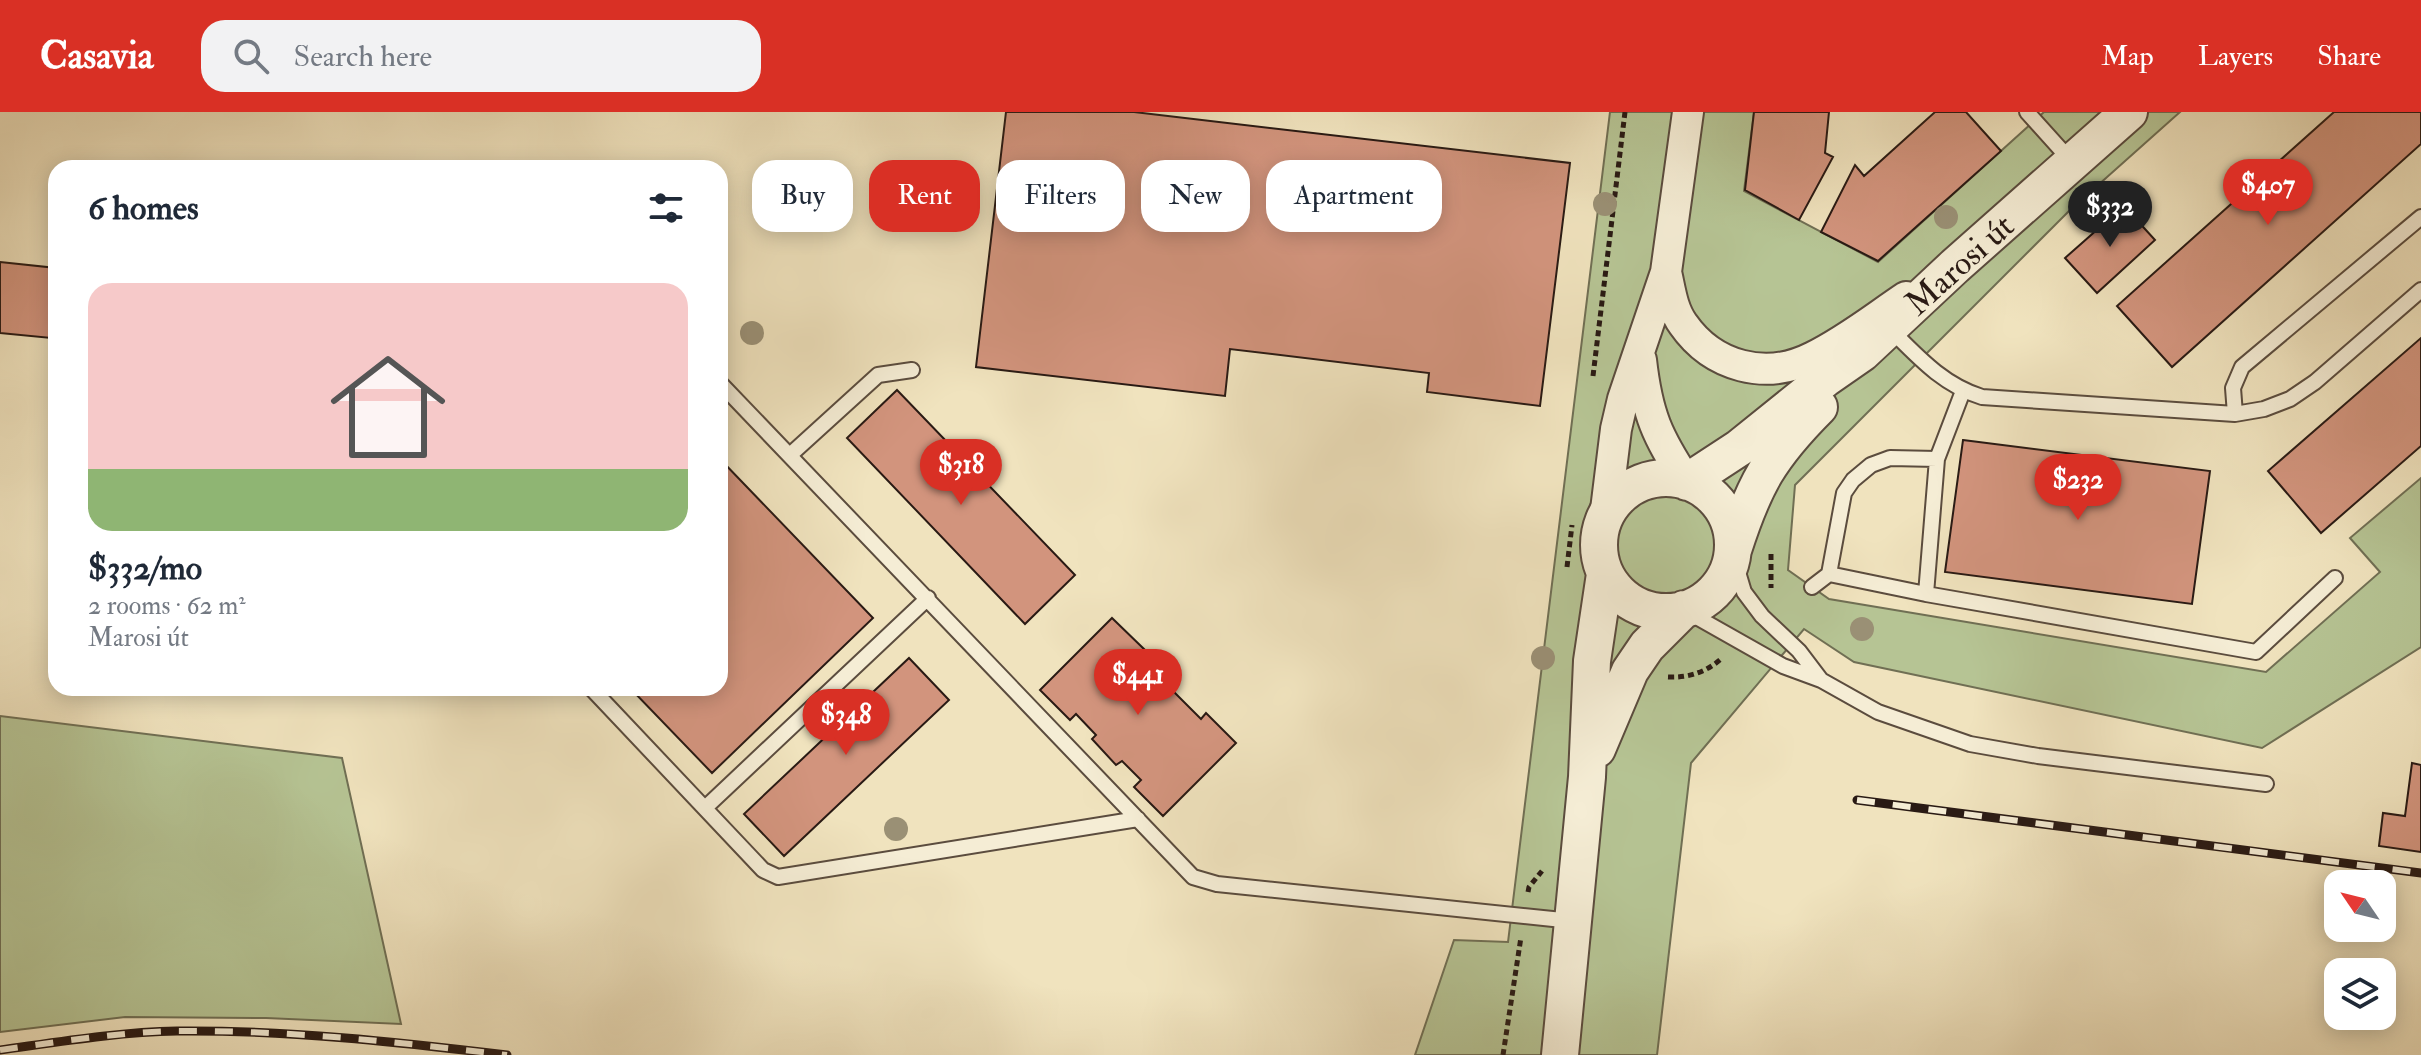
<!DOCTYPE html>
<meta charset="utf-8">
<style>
body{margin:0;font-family:"IM FELL Double Pica",serif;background:#f2f2f3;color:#1f2937;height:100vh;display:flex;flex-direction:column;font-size:30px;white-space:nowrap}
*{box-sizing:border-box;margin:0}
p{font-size:26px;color:#747a83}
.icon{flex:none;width:44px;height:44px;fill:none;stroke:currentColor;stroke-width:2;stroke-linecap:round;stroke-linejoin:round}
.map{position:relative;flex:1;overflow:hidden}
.drawer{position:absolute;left:48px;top:48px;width:680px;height:536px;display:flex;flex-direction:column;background:#fff;border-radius:24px;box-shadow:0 4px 20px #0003}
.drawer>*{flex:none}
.hud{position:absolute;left:752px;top:48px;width:760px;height:72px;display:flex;gap:16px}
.needle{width:52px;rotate:305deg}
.fabs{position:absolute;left:2324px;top:758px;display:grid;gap:16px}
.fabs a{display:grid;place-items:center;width:72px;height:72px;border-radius:16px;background:#fff;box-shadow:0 4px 20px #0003;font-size:40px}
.price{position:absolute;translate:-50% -68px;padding:0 18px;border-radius:28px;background:#d93025;color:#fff;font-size:26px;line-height:52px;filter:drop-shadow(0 2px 4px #0008)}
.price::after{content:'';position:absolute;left:50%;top:48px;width:24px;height:18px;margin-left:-12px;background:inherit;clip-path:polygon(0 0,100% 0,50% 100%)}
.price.current{background:#222;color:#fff}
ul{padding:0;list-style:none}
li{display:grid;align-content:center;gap:16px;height:424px;padding:0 40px}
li+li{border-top:2px solid #e0e1e3}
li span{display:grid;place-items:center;height:248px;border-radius:24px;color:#555}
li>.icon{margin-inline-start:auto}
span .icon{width:144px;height:144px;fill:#fffc;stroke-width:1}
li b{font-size:34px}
h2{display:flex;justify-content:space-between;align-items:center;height:96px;padding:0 40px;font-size:34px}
.pill{padding:0 28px;border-radius:24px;background:#fff;box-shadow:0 4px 20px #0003;font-size:28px;line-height:72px}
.pill.current{background:#d93025;color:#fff}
header{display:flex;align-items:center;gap:48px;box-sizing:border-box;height:112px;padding:0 40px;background:#d93025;color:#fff}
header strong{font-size:38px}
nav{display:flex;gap:44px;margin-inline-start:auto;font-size:28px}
.search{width:560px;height:72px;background:#f2f2f3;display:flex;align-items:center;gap:20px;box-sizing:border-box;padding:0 28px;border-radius:24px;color:#747a83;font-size:30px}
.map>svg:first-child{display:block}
</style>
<header>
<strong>Casavia</strong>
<div class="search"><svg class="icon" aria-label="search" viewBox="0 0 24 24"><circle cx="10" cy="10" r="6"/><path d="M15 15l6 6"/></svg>Search here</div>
<nav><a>Map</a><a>Layers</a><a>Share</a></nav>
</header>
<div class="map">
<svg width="2421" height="943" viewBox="0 0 2421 943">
<rect width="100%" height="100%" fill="#f0e3be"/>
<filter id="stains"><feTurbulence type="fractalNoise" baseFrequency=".0025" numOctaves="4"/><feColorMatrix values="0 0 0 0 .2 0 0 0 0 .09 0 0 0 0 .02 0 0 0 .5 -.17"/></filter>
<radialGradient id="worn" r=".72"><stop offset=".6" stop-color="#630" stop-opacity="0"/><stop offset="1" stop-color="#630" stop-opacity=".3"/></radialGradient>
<path fill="#b6c494" stroke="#706f54" stroke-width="2" d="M 1610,0 L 1754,0 L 1744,79 L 1878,150 L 2044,0 L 2180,0 L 2069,99 L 1795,373 L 1788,458 L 1829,487 L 2266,560 L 2380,460 L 2350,426 L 2421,366 L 2421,535 L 2262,636 L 1854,550 L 1804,517 L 1691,651 L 1657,943 L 1415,943 L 1454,828 L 1508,830 Z
M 0,604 L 342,646 L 401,912 L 266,906 L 125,905 L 0,920 Z"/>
<path fill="#d2947d" stroke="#291a14" stroke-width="2" d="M 1006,0 L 1134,0 L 1570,51 L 1540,294 L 1427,280 L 1429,261 L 1230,237 L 1225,284 L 976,255 Z
M 1754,0 L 1829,0 L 1825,41 L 1833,45 L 1799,108 L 1745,78 Z
M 1935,0 L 1966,0 L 2001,39 L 1878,149 L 1821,120 L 1855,53 L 1864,64 Z
M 2334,0 L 2421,0 L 2421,32 L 2172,255 L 2117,194 Z
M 2124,94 L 2155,128 L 2097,181 L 2065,146 Z
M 0,150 L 56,156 L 51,226 L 0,221 Z
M 2421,226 L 2421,334 L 2321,421 L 2268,359 Z
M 897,278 L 1075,463 L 1025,512 L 847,326 Z
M 1963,328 L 2210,359 L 2192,492 L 1945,460 Z
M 720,347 L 873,506 L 712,661 L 630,576 L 720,576 Z
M 1112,506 L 1145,538 L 1138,544 L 1201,607 L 1206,601 L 1236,631 L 1163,704 L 1134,675 L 1141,668 L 1122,649 L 1116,653 L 1092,627 L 1096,623 L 1076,602 L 1070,608 L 1040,578 Z
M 909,546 L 949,588 L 784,744 L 744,702 Z
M 2412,651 L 2421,653 L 2421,740 L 2379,734 L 2383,701 L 2405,704 Z"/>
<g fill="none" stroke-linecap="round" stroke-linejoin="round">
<g stroke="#5b4c3e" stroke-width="18">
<path id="service" d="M 2027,0 L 2072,50
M 1889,216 C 1918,245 1943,273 1982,285 L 2235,302 L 2264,297 L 2290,287 L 2315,270 L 2421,178
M 720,271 L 1193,765 L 1217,772 L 1572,809
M 1963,279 L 1937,347 L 1926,482 L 2256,540 L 2335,466
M 2235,302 L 2233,276 L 2242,255 L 2421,105
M 790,343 L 878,263 L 912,258
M 1732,440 L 1744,480 L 1762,504 L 1799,539 L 1821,568
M 1829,462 L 1926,482
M 1812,475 L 1829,462 L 1844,381 L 1853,368 L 1871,353 L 1890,346 L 1937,347
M 1684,498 L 1783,554 L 1821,568 L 1878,600 L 1970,632 L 2038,644 L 2266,672
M 591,576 L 763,758 L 778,765 L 1138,707
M 705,696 L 928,486"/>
</g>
<g stroke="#5b4c3e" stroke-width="34">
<path id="minor" d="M 1666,160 C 1670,177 1672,197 1683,212 C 1713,255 1766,269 1813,245 C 1846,229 1876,205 1906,185
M 1641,248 C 1647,302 1657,325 1687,370
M 1605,406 L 1616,317 L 1623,287 L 1666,160 L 1688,0"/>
</g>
<g stroke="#5b4c3e" stroke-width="40">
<path id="tertiary" d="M1599 433a67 67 0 1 1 134 0a67 67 0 1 1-134 0Z
M 1687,370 L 1739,336 L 1826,266 L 1862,241 L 1955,154 L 2129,0
M 1733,438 C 1754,372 1770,344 1819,295
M 1597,637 L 1630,559 L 1647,534 L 1684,497
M 1560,943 L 1587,665 L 1592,549 L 1605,462"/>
</g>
<path stroke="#291a14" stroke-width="5" stroke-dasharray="6 4" stroke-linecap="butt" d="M 1593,264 L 1625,0
M 1771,442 L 1771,476
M 1567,455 L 1572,413
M 1668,565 C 1689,566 1706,560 1721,547
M 1528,780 L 1529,775 L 1542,759
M 1503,943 L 1521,825"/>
<use href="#service" stroke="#f5edd5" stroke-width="14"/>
<use href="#minor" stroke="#f5edd5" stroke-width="30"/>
<use href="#tertiary" stroke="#f5edd5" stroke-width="36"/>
<g stroke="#291a14" stroke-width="9">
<path id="rail" d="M 1857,688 L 2421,761
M 0,938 C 58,930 118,920 177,919 C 288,918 397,930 507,943"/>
</g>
<use href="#rail" stroke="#f5edd5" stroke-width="6" stroke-dasharray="18" stroke-linecap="butt"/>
</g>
<g fill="#9a9075">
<circle cx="1605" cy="92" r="12"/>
<circle cx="1946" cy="105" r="12"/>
<circle cx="752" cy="221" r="12"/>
<circle cx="1862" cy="517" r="12"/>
<circle cx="1543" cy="546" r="12"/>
<circle cx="896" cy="717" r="12"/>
</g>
<g text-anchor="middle" stroke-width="8" stroke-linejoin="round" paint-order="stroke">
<g font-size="34" fill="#291a14" stroke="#f5edd5">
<text transform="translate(1959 152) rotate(-42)" y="12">Marosi út</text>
</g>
</g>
<rect width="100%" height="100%" filter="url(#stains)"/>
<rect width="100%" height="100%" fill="url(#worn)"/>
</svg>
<div class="fabs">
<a><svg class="needle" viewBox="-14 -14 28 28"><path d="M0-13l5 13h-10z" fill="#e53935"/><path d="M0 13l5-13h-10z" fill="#747a83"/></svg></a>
<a><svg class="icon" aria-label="layers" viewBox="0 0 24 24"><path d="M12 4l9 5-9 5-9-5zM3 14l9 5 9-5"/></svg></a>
</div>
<b class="price" style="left:2268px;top:115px">$407</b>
<b class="price current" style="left:2110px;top:137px">$332</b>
<b class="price" style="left:961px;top:395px">$318</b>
<b class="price" style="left:2078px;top:410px">$232</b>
<b class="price" style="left:1138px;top:605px">$441</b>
<b class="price" style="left:846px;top:645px">$348</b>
<div class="hud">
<a class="pill">Buy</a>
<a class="pill current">Rent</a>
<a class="pill">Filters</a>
<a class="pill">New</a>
<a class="pill">Apartment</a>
</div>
<section class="drawer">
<h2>6 homes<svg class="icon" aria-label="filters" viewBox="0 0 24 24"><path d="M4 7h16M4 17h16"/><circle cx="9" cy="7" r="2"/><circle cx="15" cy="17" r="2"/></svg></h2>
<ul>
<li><span style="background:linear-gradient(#f6c9c9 75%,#8fb573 0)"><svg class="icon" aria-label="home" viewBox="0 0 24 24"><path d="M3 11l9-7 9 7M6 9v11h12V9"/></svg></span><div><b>$332/mo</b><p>2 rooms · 62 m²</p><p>Marosi út</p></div></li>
</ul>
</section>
</div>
